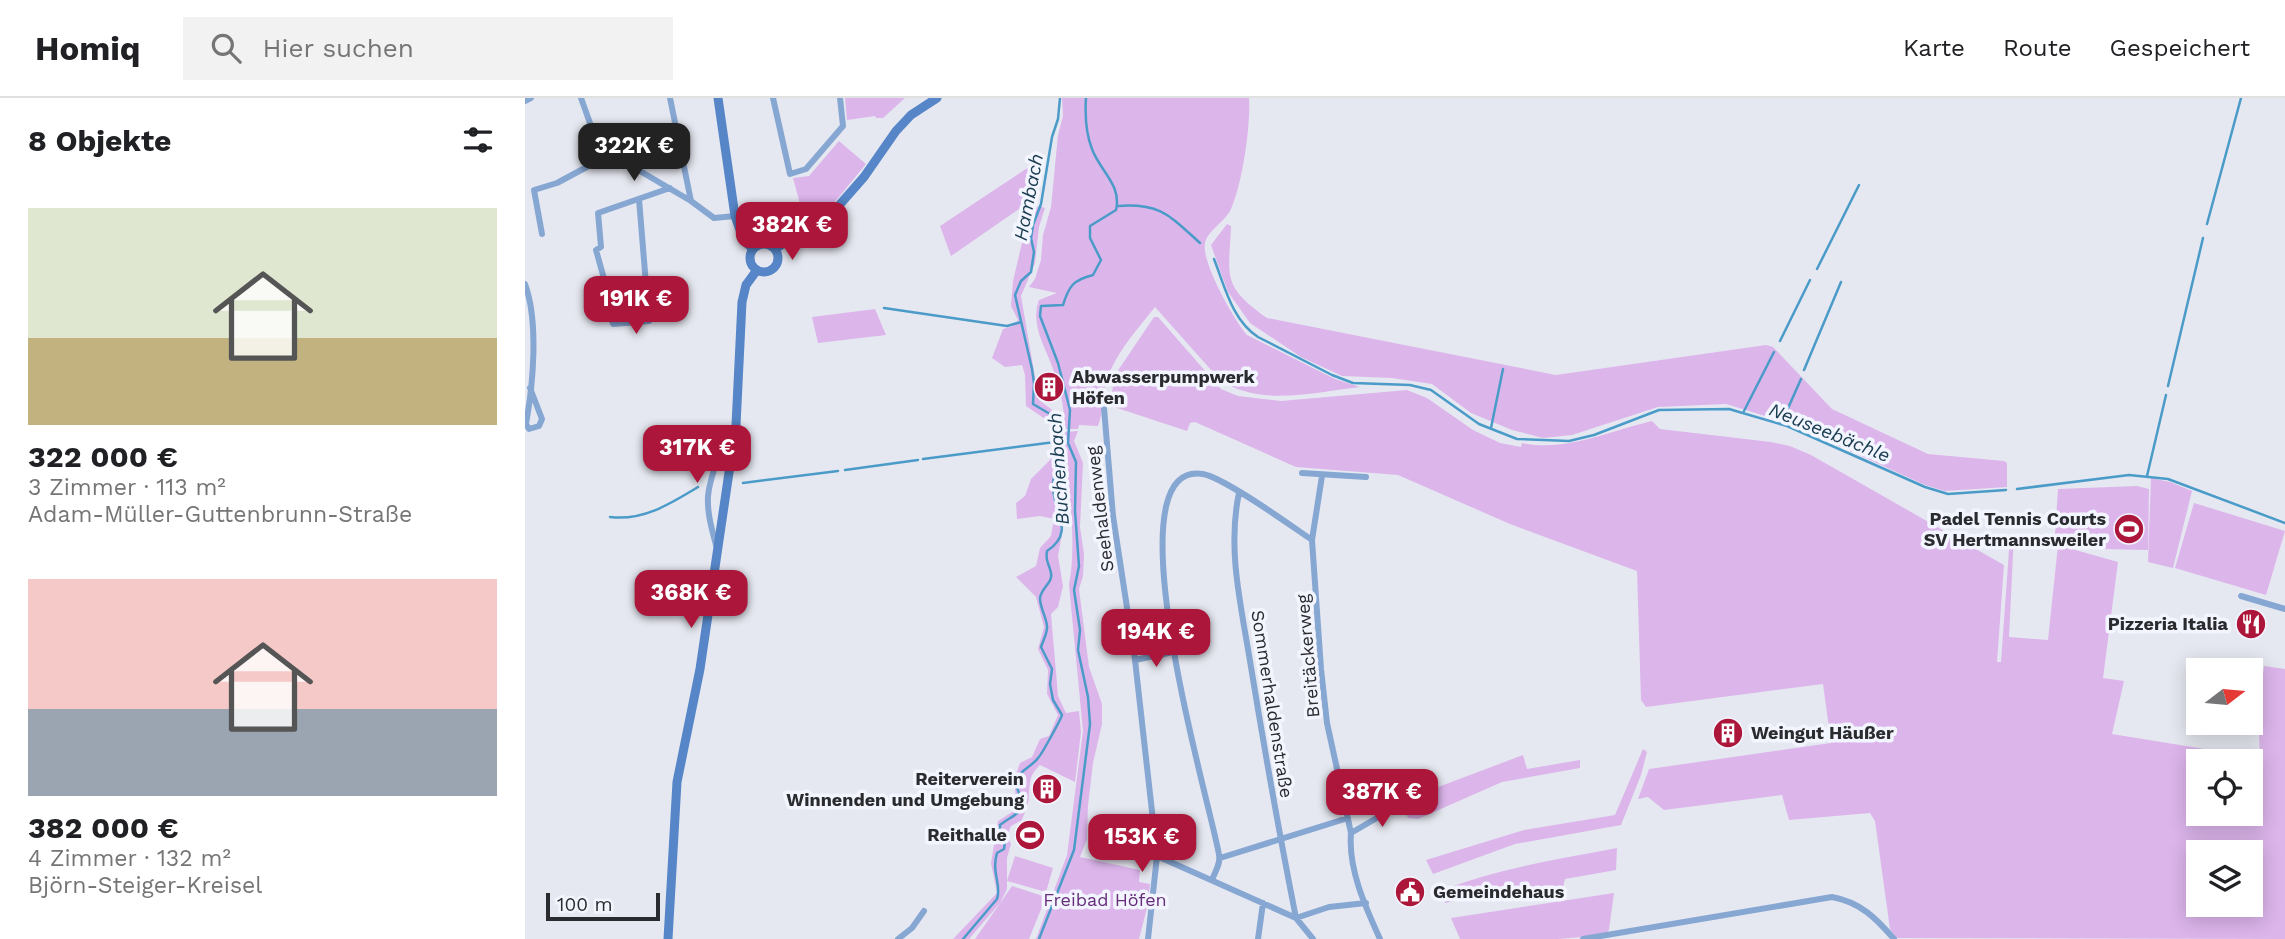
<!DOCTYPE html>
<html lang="de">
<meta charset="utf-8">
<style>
body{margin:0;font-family:"Work Sans",sans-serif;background:#f2f2f2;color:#202124;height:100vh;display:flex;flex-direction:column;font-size:26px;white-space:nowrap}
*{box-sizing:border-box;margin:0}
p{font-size:23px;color:#757577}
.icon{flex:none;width:38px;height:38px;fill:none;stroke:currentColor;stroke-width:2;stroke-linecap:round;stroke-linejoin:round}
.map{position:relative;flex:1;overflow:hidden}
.sheet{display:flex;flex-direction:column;background:#fff;width:525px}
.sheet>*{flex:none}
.needle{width:46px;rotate:74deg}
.tools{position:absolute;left:1661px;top:560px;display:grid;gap:14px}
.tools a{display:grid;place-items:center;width:77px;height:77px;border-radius:0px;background:#fff;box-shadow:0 4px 18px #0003;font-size:35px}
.scale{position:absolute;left:21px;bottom:18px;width:114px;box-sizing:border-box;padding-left:7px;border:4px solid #2a2b2e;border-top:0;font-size:19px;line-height:24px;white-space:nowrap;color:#2a2b2e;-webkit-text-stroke:5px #f3f5fe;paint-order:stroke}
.price{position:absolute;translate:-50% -60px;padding:0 16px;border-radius:14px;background:#ac163a;color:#fff;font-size:23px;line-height:46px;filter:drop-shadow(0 2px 4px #0008)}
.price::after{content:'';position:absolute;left:50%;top:42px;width:21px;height:16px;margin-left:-10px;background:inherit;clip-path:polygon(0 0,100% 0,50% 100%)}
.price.selected{background:#222;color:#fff}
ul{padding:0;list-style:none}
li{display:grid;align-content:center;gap:14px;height:371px;padding:0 28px}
li span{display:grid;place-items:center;height:217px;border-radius:0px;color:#555}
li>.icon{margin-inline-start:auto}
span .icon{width:126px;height:126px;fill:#fffc;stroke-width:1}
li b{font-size:30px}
h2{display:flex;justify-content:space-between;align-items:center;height:84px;padding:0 28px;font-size:30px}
header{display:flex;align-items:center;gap:42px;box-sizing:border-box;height:98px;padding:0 35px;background:#fff;border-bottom:2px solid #e0e0e0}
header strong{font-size:33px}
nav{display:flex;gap:38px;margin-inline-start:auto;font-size:24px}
.search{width:490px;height:63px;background:#f2f2f2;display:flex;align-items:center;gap:18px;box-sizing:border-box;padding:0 24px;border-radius:0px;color:#757577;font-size:26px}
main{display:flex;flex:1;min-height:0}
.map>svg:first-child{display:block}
</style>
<header>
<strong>Homiq</strong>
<div class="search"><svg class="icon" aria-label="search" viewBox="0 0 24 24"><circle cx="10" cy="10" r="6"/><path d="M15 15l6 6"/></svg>Hier suchen</div>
<nav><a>Karte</a><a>Route</a><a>Gespeichert</a></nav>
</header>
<main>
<section class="sheet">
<h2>8 Objekte<svg class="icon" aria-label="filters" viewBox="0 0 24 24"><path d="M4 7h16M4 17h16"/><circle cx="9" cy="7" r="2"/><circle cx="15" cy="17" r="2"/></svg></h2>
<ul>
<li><span style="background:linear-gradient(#dfe7d0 60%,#c2b280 0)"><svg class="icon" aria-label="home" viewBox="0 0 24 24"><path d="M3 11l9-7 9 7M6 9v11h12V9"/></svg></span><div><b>322 000 €</b><p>3 Zimmer · 113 m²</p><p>Adam-Müller-Guttenbrunn-Straße</p></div></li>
<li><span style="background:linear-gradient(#f6c9c9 60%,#9aa5b1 0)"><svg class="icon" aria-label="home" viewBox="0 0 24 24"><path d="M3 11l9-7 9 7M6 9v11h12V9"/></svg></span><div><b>382 000 €</b><p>4 Zimmer · 132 m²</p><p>Björn-Steiger-Kreisel</p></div></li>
</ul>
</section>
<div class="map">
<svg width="1760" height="841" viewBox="0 0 1760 841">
<rect width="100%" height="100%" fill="#e6e8f1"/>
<path fill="#dcb5eb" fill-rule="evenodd" d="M 320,0 L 380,0 L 358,20 L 351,20 L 350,18 L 322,22 Z
M 537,0 L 724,0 C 726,27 717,87 706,111 C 700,124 683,132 680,145 C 676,164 709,222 722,237 L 810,281 L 835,289 C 790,294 735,309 695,282 L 630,209 C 611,233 587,259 580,289 C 577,302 578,315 573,328 L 554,327 L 553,331 L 539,331 C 540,310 535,291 528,271 C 520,248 505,227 514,202 L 532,195 L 504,189 L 510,181 L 516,162 L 518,137 L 526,109 L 533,37 L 538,18 Z
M 314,43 L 341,66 L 309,105 L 277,113 L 268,80 L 284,78 Z
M 513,63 L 507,102 L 426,158 L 415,128 Z
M 514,108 L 520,110 L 514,129 L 510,165 L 496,198 L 514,302 L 526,311 L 531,321 L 536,360 L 532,391 L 539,425 L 533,458 L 538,488 L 533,509 L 526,516 L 533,598 L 541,615 L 554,613 L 556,634 L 550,684 L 515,667 C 504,678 505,683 504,698 C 504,706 499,715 497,722 L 486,728 L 482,738 L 486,746 L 482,760 L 482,791 L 475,805 L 444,841 L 428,841 L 472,795 L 466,765 L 473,723 L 492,711 L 489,682 L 495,665 L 507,659 L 515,641 L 524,638 L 533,617 L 522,596 L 523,572 L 513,551 L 519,529 L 511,499 L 491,479 L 511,468 L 515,450 L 526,438 L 529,421 L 515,418 L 492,421 L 491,405 L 500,398 L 506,381 L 530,357 L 523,323 L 501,308 L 500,277 L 497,267 L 480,269 L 467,260 L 478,231 L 488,228 L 493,222 L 486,208 L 488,183 L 504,115 Z
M 702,126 L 706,128 C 704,179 696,187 742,220 L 1031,277 L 1241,247 L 1248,249 L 1307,311 L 1403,356 L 1479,363 L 1482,365 L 1482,389 L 1420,393 L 1400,387 L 1263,325 L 1201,306 L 1133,309 L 1047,337 L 1018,340 L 987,332 L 946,315 L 907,286 L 867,280 L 817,278 L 776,259 L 725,225 L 703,194 L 686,147 Z
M 350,211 L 361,237 L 293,245 L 287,219 Z
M 629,219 L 633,219 L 696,291 L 713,298 L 756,303 L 882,292 L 902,300 L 948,332 L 975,345 L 996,349 L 997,345 C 1042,354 1084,333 1127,323 L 1135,331 L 1246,344 L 1265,348 L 1286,357 L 1479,467 L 1472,564 L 1476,564 L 1485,438 L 1489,436 L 1484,539 L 1523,542 L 1533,447 L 1593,464 L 1578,580 L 1599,583 L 1587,636 L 1735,660 L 1733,613 L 1739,568 L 1760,571 L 1760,841 L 1371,840 L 1365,831 L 1350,723 L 1345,715 L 1264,722 L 1257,697 L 1139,712 L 1123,699 L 1113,701 L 1124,671 L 1306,645 L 1298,586 L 1121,609 L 1116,602 L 1112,473 L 985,426 L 873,377 L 771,369 L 670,324 L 665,325 L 662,333 L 586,308 L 588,286 L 592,274 ZM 1673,663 L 1726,663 L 1726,716 L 1673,716 ZM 1673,754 L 1726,754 L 1726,807 L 1673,807 Z
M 553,333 L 549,343 L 558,365 L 555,429 L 559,456 L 558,478 L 554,491 L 564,569 L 577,606 L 577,626 L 568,665 L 563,707 L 562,741 L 555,759 L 615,772 L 614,784 L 625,786 L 622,810 L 614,841 L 511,841 L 542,757 L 558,633 L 544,487 C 552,446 544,386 538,344 L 539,334 Z
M 1626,380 L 1645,384 L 1667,393 L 1648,470 L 1623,464 Z
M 1612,388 L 1624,391 L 1623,452 L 1577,451 L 1577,438 L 1530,437 L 1533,391 Z
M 1669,405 L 1760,433 L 1741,497 L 1650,470 Z
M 1118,651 L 1122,654 L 1116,677 L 1096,727 L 990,746 L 908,776 L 901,762 L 999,732 L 1090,717 Z
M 998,657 L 1002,671 L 1055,662 L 1055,670 L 977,684 L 893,721 L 883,720 L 876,703 Z
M 1092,750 L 1091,772 L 1040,781 L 1038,789 L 986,798 L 970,794 L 920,805 L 915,793 C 974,770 1030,762 1092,750 Z
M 490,758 L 528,770 L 521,794 L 482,783 Z
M 487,788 L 521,799 L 504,841 L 450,841 Z
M 1089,795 L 1084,832 L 1080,837 L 1033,841 L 935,841 L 926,820 Z"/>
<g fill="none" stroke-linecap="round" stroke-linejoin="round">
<path stroke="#4a9bc8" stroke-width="2.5" d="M 593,108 C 636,105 645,118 675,145
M 1682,126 L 1716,0
M 689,161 C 700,189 707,222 733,239 L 807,277 L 828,285 L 885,287 L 906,292 L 954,326 L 992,341 L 1044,343 L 1069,337 L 1134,312 L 1204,311 L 1262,328 L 1400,389 L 1423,396 L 1481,392
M 1292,171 L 1334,87
M 359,210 L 482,228 L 496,224
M 1255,243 L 1285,182
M 1279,272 L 1316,184
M 1643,288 L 1678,140
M 1219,313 L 1249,254
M 1256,326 L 1276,281
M 966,330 L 978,271
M 398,361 L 530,344
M 320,372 L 393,362
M 1622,378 L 1641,297
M 218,385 L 313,373
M 1492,391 L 1604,377 L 1643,381 L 1760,425
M 85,419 C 118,423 145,406 173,389
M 438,841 L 472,801 C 477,787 466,775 472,755 L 479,751 L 480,743 L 475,737 L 475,727 C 485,719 493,718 498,706 C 497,699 491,691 491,685 C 493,672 507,669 513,660 C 517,656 536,621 537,617 L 528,602 L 525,586 L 527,571 L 516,549 C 518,543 523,534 522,528 C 521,518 515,510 515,500 C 516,490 528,485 526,475 C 524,464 520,465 522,453 C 552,433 527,412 528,387 C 528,378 533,369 534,359 C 534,346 529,328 525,316 L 508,306 L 509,285 L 507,271 L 490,197 L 496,183 L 506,174 L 509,154 L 506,140 L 508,127 L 516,106 L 527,39 L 533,21 L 535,0
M 514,841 L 549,752 L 565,626 L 563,599 L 553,552 L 555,532 L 549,492 L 554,468 L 550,413 L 551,364 L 543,345 L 545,312 L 533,265 L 515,218 L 516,208 L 538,207 C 544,188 548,182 568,177 L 576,162 L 565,140 L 565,128 L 591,112 C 597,87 575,73 567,51 C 561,36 560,16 561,0"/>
<path stroke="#87a7d3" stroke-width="6" d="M 56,0 L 70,39 L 86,56 L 166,103 L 189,120 L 210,118
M 145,0 L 166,103
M 248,0 L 265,76 L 281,71 L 318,28 L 315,0
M 0,3 L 6,0
M 114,101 L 124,223 L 88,226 L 82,206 L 85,202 L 71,152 L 76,149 L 73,115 L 145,90
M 17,136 L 9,92 L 32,85 L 86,56
M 0,186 C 14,224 8,287 1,326 L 4,331 L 14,328 L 17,321 L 5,290
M 579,310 L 588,418 L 610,562 L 632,758 L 623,841
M 777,375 L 841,379
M 797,378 L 787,442 L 796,571 L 802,625 L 826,735 C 823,771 840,808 855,841
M 714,395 C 702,451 716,507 725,563 C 739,649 754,734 771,820 L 804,809 L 841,805
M 191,447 C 187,432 182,415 183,398 C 185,378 197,348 208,332
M 1716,498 L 1760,511
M 610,562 L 648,554
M 826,735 L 874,707
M 632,758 L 771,820 L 788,841
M 695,760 L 823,720
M 687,782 C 690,774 696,765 694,757 C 688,715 581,360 678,376 C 700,380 765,427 787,442
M 373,841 L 387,830 L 399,813
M 733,841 L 738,805
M 1058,841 L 1307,799 C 1335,804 1351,820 1369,841"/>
<path stroke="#5686c7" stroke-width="9" d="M 193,0 L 210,118 L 219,143 L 228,151
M225 160a14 14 0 1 1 28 0a14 14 0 1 1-28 0Z
M 250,151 L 310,112 L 339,79 L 371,33 L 386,17 L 412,0
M 143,841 L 152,684 L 175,571 L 211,327 L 217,204 L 221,187 L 232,172"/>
</g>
<defs>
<g id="building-disc" transform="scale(1.575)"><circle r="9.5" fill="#ac163a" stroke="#f3f5fe"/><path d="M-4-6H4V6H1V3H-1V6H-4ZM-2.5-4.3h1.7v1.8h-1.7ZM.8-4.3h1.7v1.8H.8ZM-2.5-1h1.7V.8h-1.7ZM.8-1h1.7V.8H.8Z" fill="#fff"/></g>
<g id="stadium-disc" transform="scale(1.575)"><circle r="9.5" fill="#ac163a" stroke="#f3f5fe"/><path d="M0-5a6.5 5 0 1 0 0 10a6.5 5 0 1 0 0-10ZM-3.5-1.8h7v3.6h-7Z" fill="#fff"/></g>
<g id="restaurant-disc" transform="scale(1.575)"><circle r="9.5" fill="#ac163a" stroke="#f3f5fe"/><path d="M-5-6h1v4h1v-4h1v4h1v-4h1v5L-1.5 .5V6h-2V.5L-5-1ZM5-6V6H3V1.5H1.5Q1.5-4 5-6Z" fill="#fff"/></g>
<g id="civic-disc" transform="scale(1.575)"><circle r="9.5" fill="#ac163a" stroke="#f3f5fe"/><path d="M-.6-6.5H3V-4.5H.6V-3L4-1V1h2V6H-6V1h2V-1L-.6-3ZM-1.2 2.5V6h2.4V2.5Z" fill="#fff"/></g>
</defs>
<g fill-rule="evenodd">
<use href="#building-disc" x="524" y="289"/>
<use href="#stadium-disc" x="1604" y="431"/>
<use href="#restaurant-disc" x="1726" y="526"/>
<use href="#building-disc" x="1203" y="635"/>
<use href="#building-disc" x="522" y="691"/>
<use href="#stadium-disc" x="505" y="737"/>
<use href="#civic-disc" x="885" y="794"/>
</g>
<g text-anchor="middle" stroke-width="7" stroke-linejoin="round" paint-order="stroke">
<g font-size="18" font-weight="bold" fill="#2a2b2e" stroke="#f3f5fe" text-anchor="end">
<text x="547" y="285" text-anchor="start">Abwasserpumpwerk<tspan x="547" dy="21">Höfen</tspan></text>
<text x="1581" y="427">Padel Tennis Courts<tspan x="1581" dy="21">SV Hertmannsweiler</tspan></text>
<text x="1703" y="532">Pizzeria Italia</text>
<text x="1226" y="641" text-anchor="start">Weingut Häußer</text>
<text x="499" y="687">Reiterverein<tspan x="499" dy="21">Winnenden und Umgebung</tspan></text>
<text x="482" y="743">Reithalle</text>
<text x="908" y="800" text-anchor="start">Gemeindehaus</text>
</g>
<g font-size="18" fill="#2a2b2e" stroke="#f3f5fe">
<text transform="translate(575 411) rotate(-97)" y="6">Seehaldenweg</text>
<text transform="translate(783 558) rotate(-95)" y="6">Breitäckerweg</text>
<text transform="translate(747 606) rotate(81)" y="6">Sommerhaldenstraße</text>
</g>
<g font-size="18" fill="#662d7a" stroke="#f3f5fe">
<text x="580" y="808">Freibad Höfen</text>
</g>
<g font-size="19" font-style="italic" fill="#193c50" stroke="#f3f5fe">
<text transform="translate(503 99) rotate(-79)" y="7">Hambach</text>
<text transform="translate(1305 334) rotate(22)" y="7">Neuseebächle</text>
<text transform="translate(533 371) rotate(-94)" y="7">Buchenbach</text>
</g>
</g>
</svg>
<div class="tools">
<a><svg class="needle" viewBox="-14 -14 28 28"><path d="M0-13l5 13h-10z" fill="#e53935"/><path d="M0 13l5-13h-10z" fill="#757577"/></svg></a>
<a><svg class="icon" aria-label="locate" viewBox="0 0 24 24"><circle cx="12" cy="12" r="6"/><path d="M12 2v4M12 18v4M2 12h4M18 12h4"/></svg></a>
<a><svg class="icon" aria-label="layers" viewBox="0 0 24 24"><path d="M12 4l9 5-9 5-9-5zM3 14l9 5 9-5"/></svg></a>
</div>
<div class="scale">100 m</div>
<b class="price selected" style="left:109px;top:85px">322K €</b>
<b class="price" style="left:267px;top:164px">382K €</b>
<b class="price" style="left:111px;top:238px">191K €</b>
<b class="price" style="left:172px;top:387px">317K €</b>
<b class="price" style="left:166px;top:532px">368K €</b>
<b class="price" style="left:631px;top:571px">194K €</b>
<b class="price" style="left:857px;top:731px">387K €</b>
<b class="price" style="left:617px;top:776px">153K €</b>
</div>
</main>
